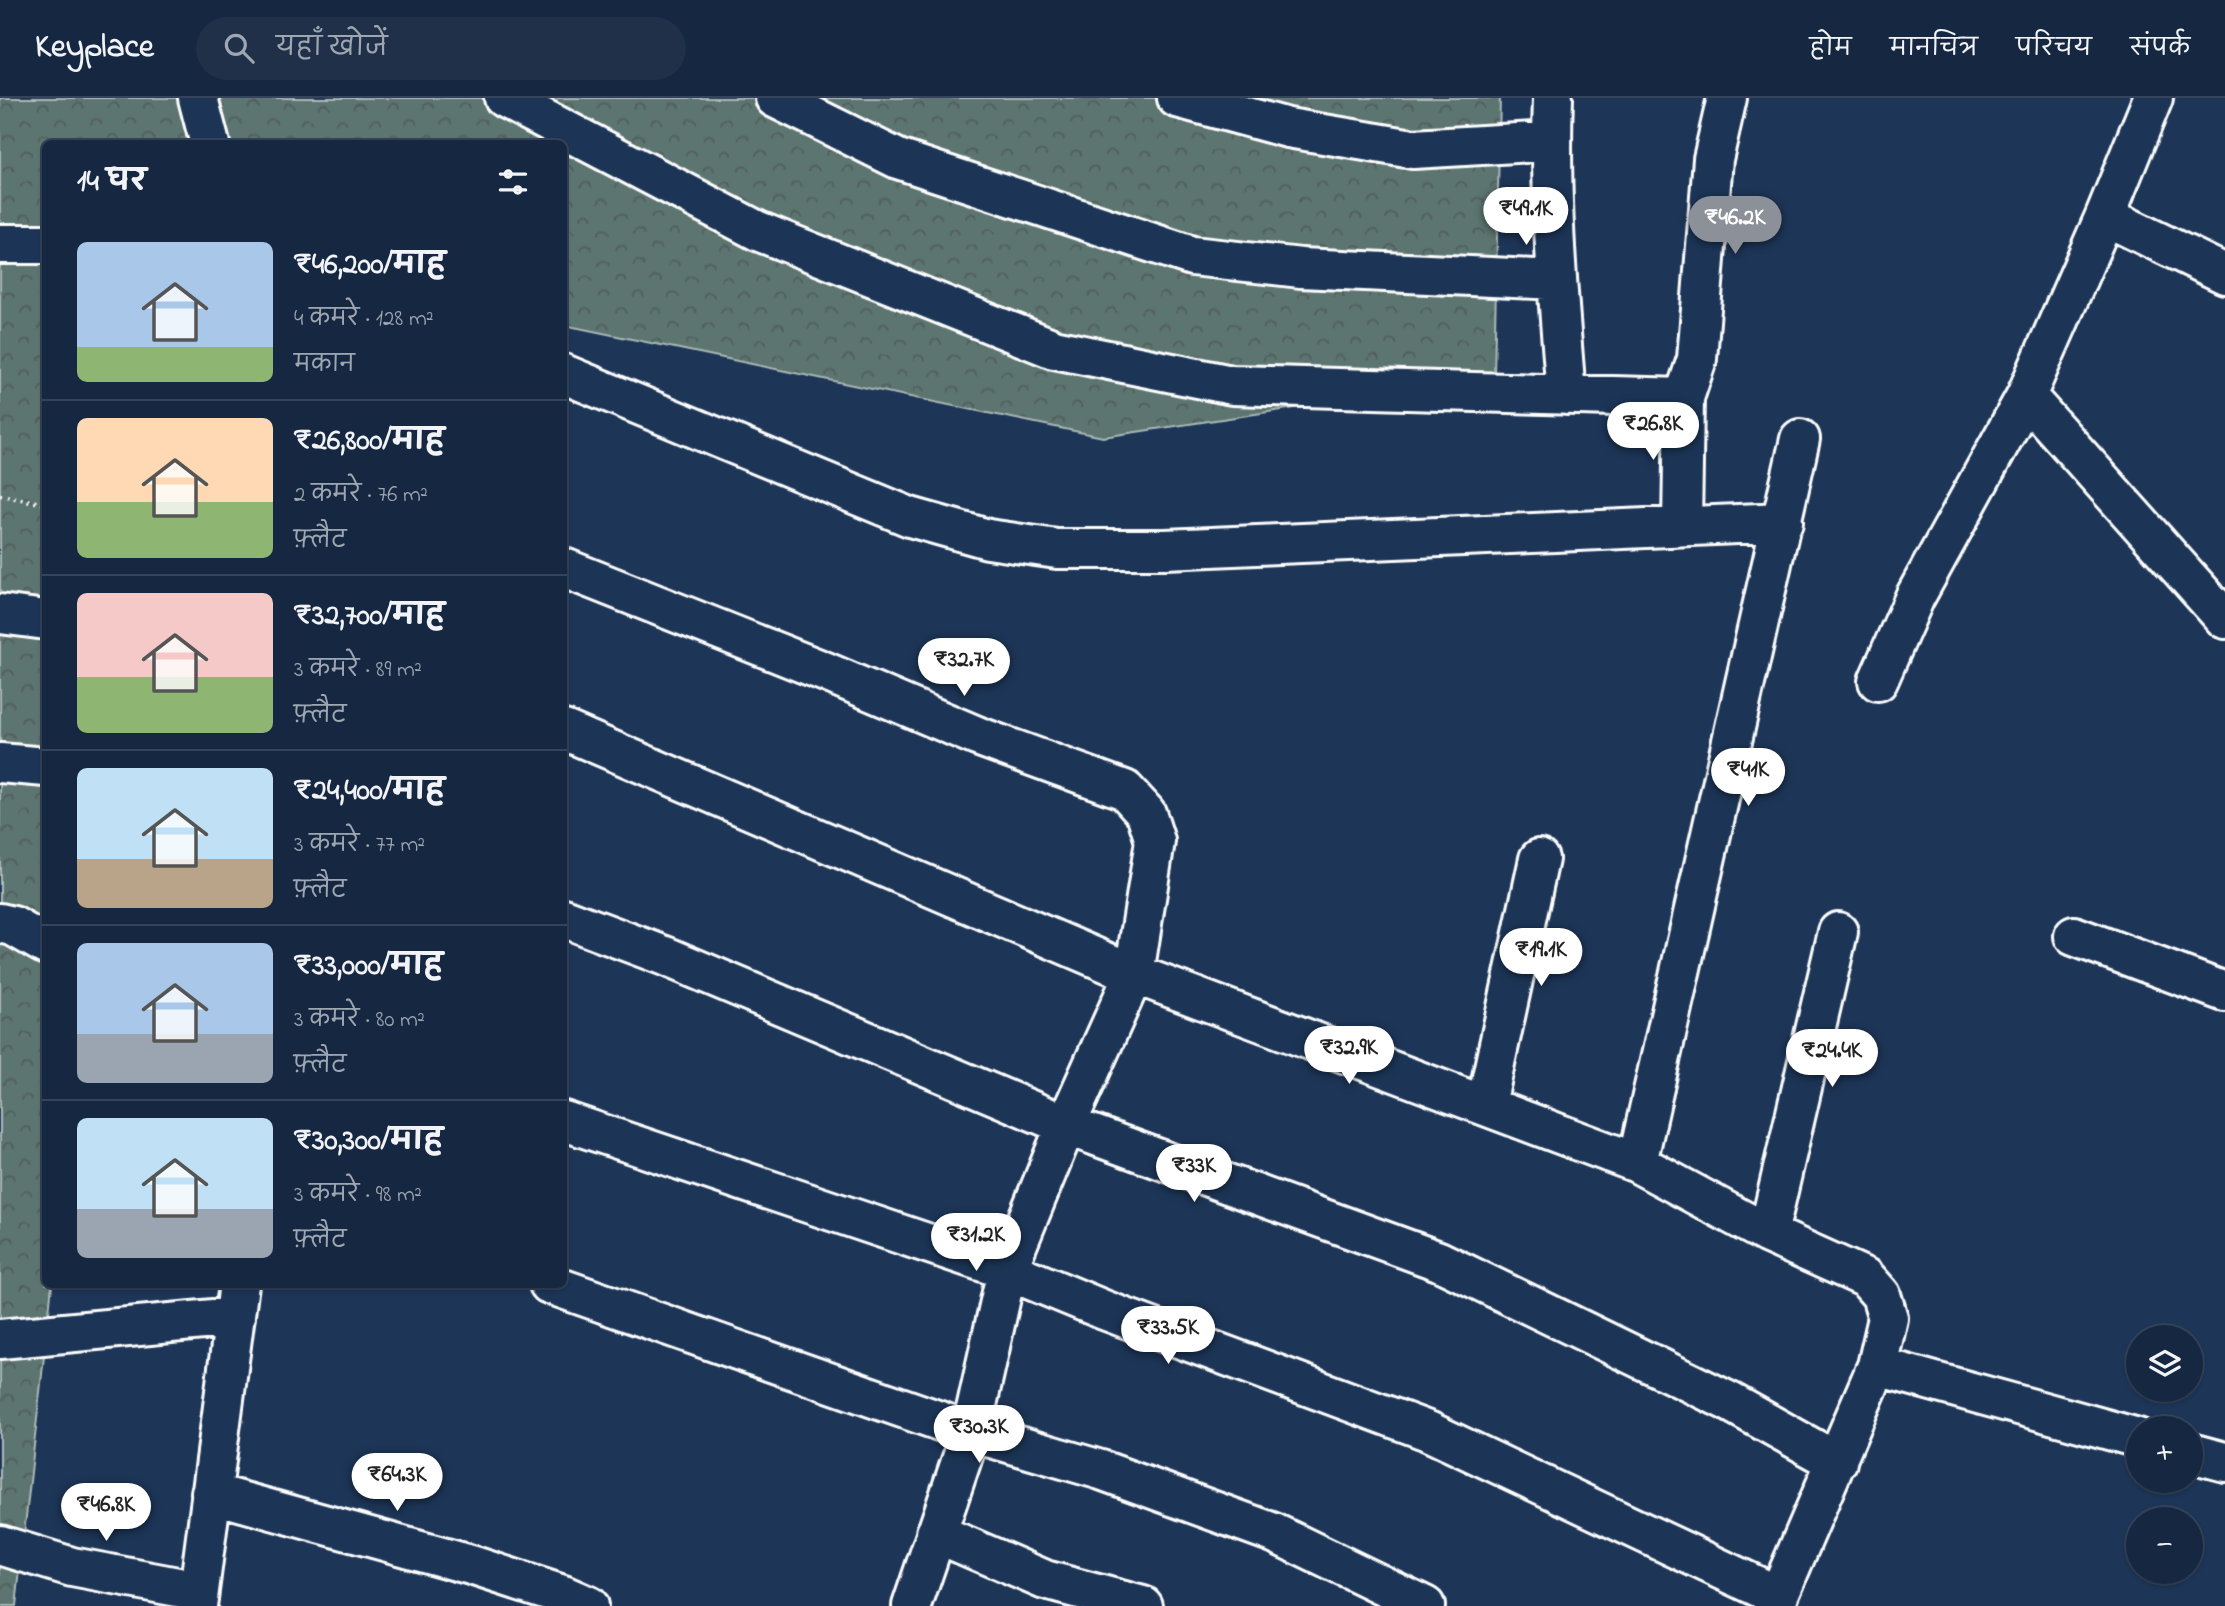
<!DOCTYPE html>
<html lang="hi">
<meta charset="utf-8">
<style>
body{margin:0;font-family:"Indie Flower","Playpen Sans Deva",sans-serif;background:#1f3048;color:#f1f3f6;height:100vh;display:flex;flex-direction:column;font-size:26px;white-space:nowrap}
*{box-sizing:border-box;margin:0}
p{font-size:23px;color:#9ea6b1}
.icon{flex:none;width:38px;height:38px;fill:none;stroke:currentColor;stroke-width:2;stroke-linecap:round;stroke-linejoin:round}
.map{position:relative;flex:1;overflow:hidden}
.side{position:absolute;left:42px;top:42px;width:525px;height:1148px;display:flex;flex-direction:column;background:#162841;border-radius:10px;box-shadow:0 2px 5px #0004,0 0 0 2px #35445a}
.side>*{flex:none}
.fabs{position:absolute;left:2126px;top:1227px;display:grid;gap:14px}
.fabs a{display:grid;place-items:center;width:77px;height:77px;border-radius:50%;background:#162841;box-shadow:0 2px 5px #0004,0 0 0 2px #35445a;font-size:35px}
.price{position:absolute;translate:-50% -60px;padding:0 16px;border-radius:24px;background:#fff;color:#222;font-size:23px;line-height:46px;filter:drop-shadow(0 2px 4px #0008)}
.price::after{content:'';position:absolute;left:50%;top:42px;width:21px;height:16px;margin-left:-10px;background:inherit;clip-path:polygon(0 0,100% 0,50% 100%)}
.price.selected{background:#8c9099;color:#fff}
ul{padding:0;list-style:none}
li{display:flex;align-items:center;gap:21px;height:175px;padding:0 35px}
li+li{border-top:2px solid #35445a}
li span{display:grid;place-items:center;flex:none;width:196px;height:140px;border-radius:10px;color:#555}
li>.icon{margin-inline-start:auto}
span .icon{width:84px;height:84px;fill:#fffc;stroke-width:1}
li b{font-size:30px}
h2{display:flex;justify-content:space-between;align-items:center;height:84px;padding:0 35px;font-size:30px}
header{display:flex;align-items:center;gap:42px;box-sizing:border-box;height:98px;padding:0 35px;background:#162841;border-bottom:2px solid #35445a}
header strong{font-size:33px}
nav{display:flex;gap:38px;margin-inline-start:auto;font-size:24px}
.search{width:490px;height:63px;background:#1f3048;display:flex;align-items:center;gap:18px;box-sizing:border-box;padding:0 24px;border-radius:38px;color:#9ea6b1;font-size:26px}
.map>svg:first-child{display:block}
</style>
<header>
<strong>Keyplace</strong>
<div class="search"><svg class="icon" aria-label="search" viewBox="0 0 24 24"><circle cx="10" cy="10" r="6"/><path d="M15 15l6 6"/></svg>यहाँ खोजें</div>
<nav><a>होम</a><a>मानचित्र</a><a>परिचय</a><a>संपर्क</a></nav>
</header>
<div class="map">
<svg width="2225" height="1508" viewBox="0 0 2225 1508">
<defs>
<pattern id="forest-crowns" width="20" height="18" patternUnits="userSpaceOnUse" patternTransform="scale(1.75)"><rect width="20" height="18" fill="#5b7470"/><path d="M2 6a3 3 0 1 1 6 0M12 15a3 3 0 1 1 6 0" fill="none" stroke="#525c5a"/></pattern>
</defs>
<rect width="100%" height="100%" fill="#1d3557"/>
<filter id="ink" filterUnits="userSpaceOnUse"><feTurbulence type="fractalNoise" baseFrequency=".0143" numOctaves="2"/><feDisplacementMap in="SourceGraphic" scale="14" xChannelSelector="R" yChannelSelector="G"/><feConvolveMatrix kernelMatrix="1 2 1 2 8 2 1 2 1" color-interpolation-filters="sRGB"/></filter>
<g filter="url(#ink)">
<path fill="url(#forest-crowns)" stroke="#adbab8" stroke-width="2" d="M 0,0 L 1500,0 L 1494,280 L 1103,339 L 564,227 L 564,46 L 46,46 L 46,1186 L 52,1187 L 16,1508 L 0,1508 Z"/>
<g fill="none" stroke-linecap="round" stroke-linejoin="round">
<g stroke="#fff" stroke-width="44">
<path id="minor" d="M 198,0 L 210,46
M 504,0 L 758,133 L 1054,251 L 1232,287 L 1684,300
M 775,0 L 898,61 L 1192,158 L 1301,170 L 1557,182
M 1177,0 L 1288,30 L 1413,51 L 1552,43
M 1553,0 C 1549,99 1558,198 1566,297
M 2105,118 L 2225,176
M 0,146 L 46,146
M 564,276 L 910,419 L 988,441 L 1057,451 L 1165,451 L 1783,424
M 2026,298 L 2225,521
M 1682,428 L 1684,300 L 1697,261 L 1713,61 L 1727,0
M 564,470 L 826,574 L 977,638 L 1125,692 L 1146,715 L 1155,743 L 1134,876 L 1066,1027 L 1007,1172 L 971,1334 L 912,1508
M 0,516 L 46,522
M 1878,583 L 1915,499 L 2026,298 L 2105,118 L 2153,0
M 564,632 L 1134,876 L 1637,1065 L 1768,1136 L 1866,1180 L 1881,1197 L 1888,1220 L 1877,1268 L 1774,1508
M 0,665 L 46,669
M 564,820 L 665,858 L 1066,1027 L 1439,1163 L 1730,1304 L 1837,1364
M 0,825 L 13,828 L 46,847
M 2074,838 L 2225,894
M 1486,1007 L 1539,761
M 564,1023 L 1007,1172 L 1104,1212 L 1428,1333 L 1778,1498
M 1637,1065 L 1800,341
M 1768,1136 L 1838,834
M 549,1186 L 971,1334 L 1101,1372 L 1274,1435 L 1425,1508
M 0,1241 L 235,1219
M 1877,1268 L 2138,1340
M 2191,1355 L 2225,1364
M 211,1395 L 471,1467 L 563,1497 L 588,1508
M 936,1435 L 1045,1482 L 1143,1508
M 0,1447 L 72,1469 L 199,1493
M 197,1508 L 239,1186"/>
</g>
<path stroke="#fff" stroke-width="4.5" stroke-dasharray="2 5" stroke-linecap="butt" d="M 0,397 L 46,406"/>
<use href="#minor" stroke="#1d3557" stroke-width="38"/>
</g>
</g>
</svg>
<div class="fabs">
<a><svg class="icon" aria-label="layers" viewBox="0 0 24 24"><path d="M12 4l9 5-9 5-9-5zM3 14l9 5 9-5"/></svg></a>
<a>+</a>
<a>−</a>
</div>
<b class="price" style="left:1526px;top:149px">₹49.1K</b>
<b class="price selected" style="left:1735px;top:158px">₹46.2K</b>
<b class="price" style="left:1653px;top:364px">₹26.8K</b>
<b class="price" style="left:964px;top:600px">₹32.7K</b>
<b class="price" style="left:1748px;top:710px">₹41K</b>
<b class="price" style="left:1541px;top:890px">₹19.1K</b>
<b class="price" style="left:1349px;top:988px">₹32.9K</b>
<b class="price" style="left:1832px;top:991px">₹24.4K</b>
<b class="price" style="left:1194px;top:1106px">₹33K</b>
<b class="price" style="left:976px;top:1175px">₹31.2K</b>
<b class="price" style="left:1168px;top:1268px">₹33.5K</b>
<b class="price" style="left:979px;top:1367px">₹30.3K</b>
<b class="price" style="left:397px;top:1415px">₹64.3K</b>
<b class="price" style="left:106px;top:1445px">₹46.8K</b>
<section class="side">
<h2>14 घर<svg class="icon" aria-label="filters" viewBox="0 0 24 24"><path d="M4 7h16M4 17h16"/><circle cx="9" cy="7" r="2"/><circle cx="15" cy="17" r="2"/></svg></h2>
<ul>
<li><span style="background:linear-gradient(#a9c7e8 75%,#8fb573 0)"><svg class="icon" aria-label="home" viewBox="0 0 24 24"><path d="M3 11l9-7 9 7M6 9v11h12V9"/></svg></span><div><b>₹46,200/माह</b><p>4 कमरे · 128 m²</p><p>मकान</p></div></li>
<li><span style="background:linear-gradient(#ffd9b3 60%,#8fb573 0)"><svg class="icon" aria-label="home" viewBox="0 0 24 24"><path d="M3 11l9-7 9 7M6 9v11h12V9"/></svg></span><div><b>₹26,800/माह</b><p>2 कमरे · 76 m²</p><p>फ़्लैट</p></div></li>
<li><span style="background:linear-gradient(#f6c9c9 60%,#8fb573 0)"><svg class="icon" aria-label="home" viewBox="0 0 24 24"><path d="M3 11l9-7 9 7M6 9v11h12V9"/></svg></span><div><b>₹32,700/माह</b><p>3 कमरे · 89 m²</p><p>फ़्लैट</p></div></li>
<li><span style="background:linear-gradient(#bfe0f5 65%,#b9a48a 0)"><svg class="icon" aria-label="home" viewBox="0 0 24 24"><path d="M3 11l9-7 9 7M6 9v11h12V9"/></svg></span><div><b>₹24,400/माह</b><p>3 कमरे · 77 m²</p><p>फ़्लैट</p></div></li>
<li><span style="background:linear-gradient(#a9c7e8 65%,#9aa5b1 0)"><svg class="icon" aria-label="home" viewBox="0 0 24 24"><path d="M3 11l9-7 9 7M6 9v11h12V9"/></svg></span><div><b>₹33,000/माह</b><p>3 कमरे · 80 m²</p><p>फ़्लैट</p></div></li>
<li><span style="background:linear-gradient(#bfe0f5 65%,#9aa5b1 0)"><svg class="icon" aria-label="home" viewBox="0 0 24 24"><path d="M3 11l9-7 9 7M6 9v11h12V9"/></svg></span><div><b>₹30,300/माह</b><p>3 कमरे · 98 m²</p><p>फ़्लैट</p></div></li>
</ul>
</section>
</div>
